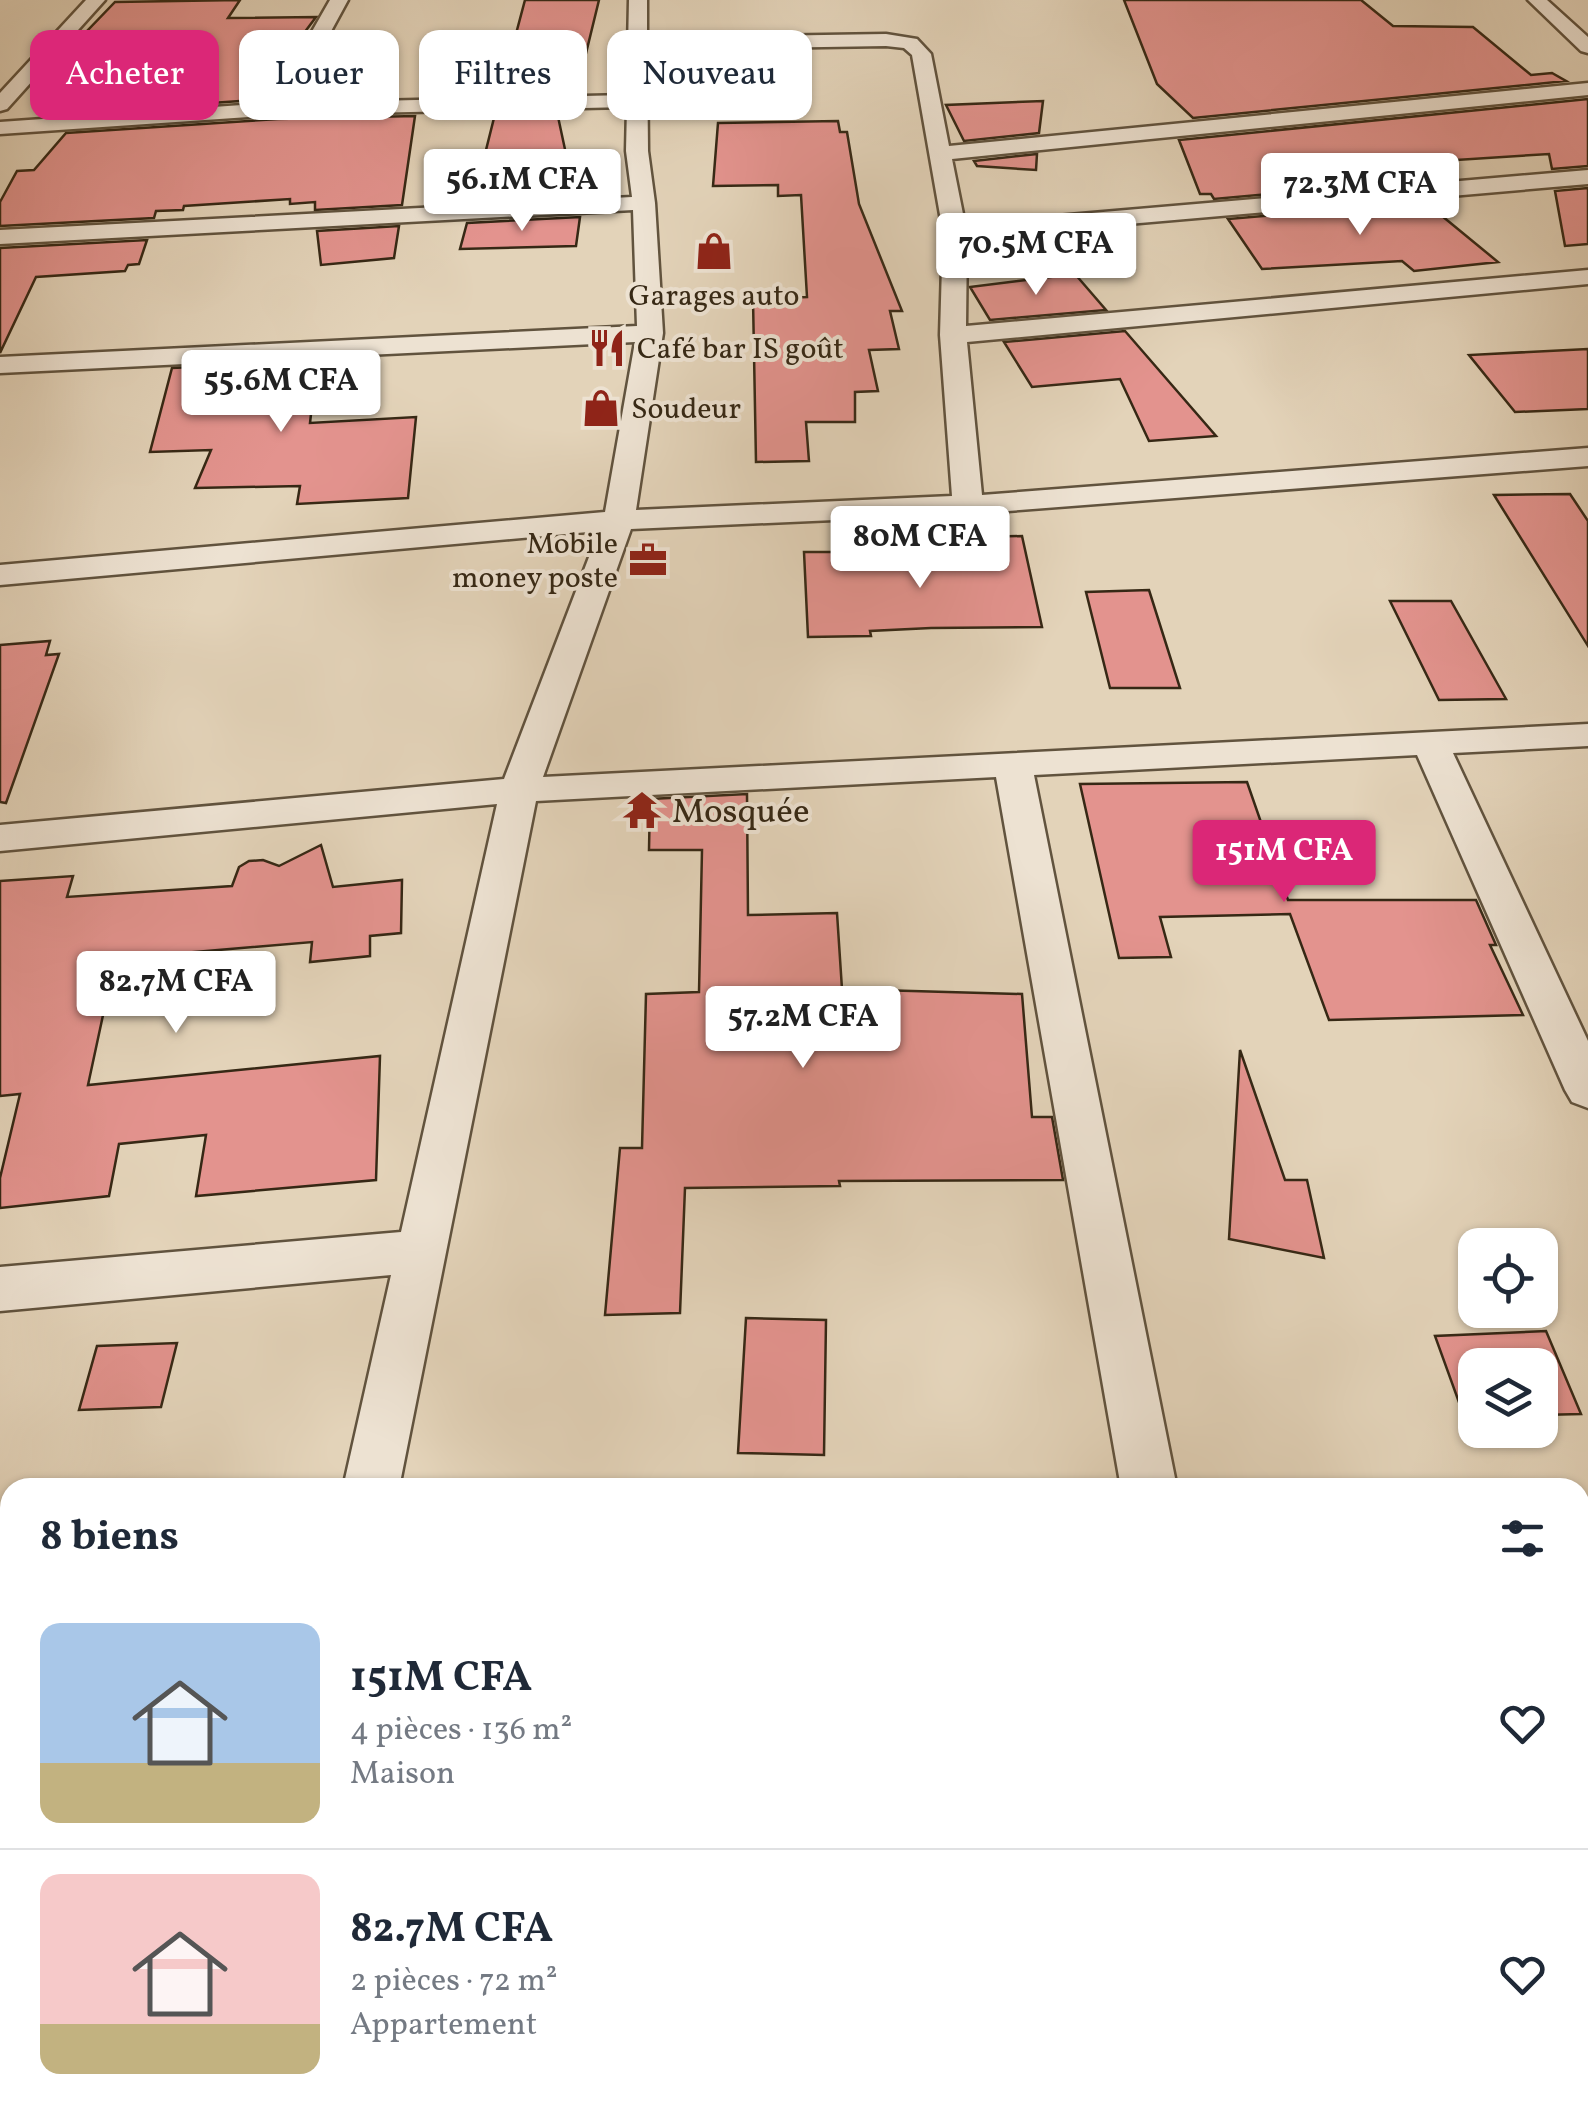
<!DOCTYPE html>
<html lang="fr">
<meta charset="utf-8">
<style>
body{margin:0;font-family:Vollkorn,serif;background:#f2f2f3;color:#1f2937;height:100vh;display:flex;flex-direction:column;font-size:38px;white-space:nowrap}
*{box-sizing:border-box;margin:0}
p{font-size:32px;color:#747a83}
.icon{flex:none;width:55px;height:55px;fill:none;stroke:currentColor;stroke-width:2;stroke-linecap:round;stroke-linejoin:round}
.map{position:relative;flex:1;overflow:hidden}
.panel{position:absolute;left:0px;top:1478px;width:1590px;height:642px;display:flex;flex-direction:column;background:#fff;border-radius:30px 30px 0 0;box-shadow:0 2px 8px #0004}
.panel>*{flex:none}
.banner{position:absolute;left:30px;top:30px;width:1000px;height:90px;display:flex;gap:20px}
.controls{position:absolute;left:1458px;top:1228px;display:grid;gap:20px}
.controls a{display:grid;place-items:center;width:100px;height:100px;border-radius:20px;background:#fff;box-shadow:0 2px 8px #0004;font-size:50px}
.price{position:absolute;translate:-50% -85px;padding:0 22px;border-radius:10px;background:#fff;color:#222;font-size:32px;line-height:65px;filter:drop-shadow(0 2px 5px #0008)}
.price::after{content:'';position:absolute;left:50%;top:60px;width:30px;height:22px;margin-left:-15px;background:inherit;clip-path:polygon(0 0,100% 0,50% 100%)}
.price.on{background:#db2777;color:#fff}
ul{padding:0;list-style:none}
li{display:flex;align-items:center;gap:30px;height:250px;padding:0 40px}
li+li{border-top:2px solid #e0e1e3}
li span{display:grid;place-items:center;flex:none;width:280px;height:200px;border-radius:20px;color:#555}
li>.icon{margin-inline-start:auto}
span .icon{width:120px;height:120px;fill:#fffc;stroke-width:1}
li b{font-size:42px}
h2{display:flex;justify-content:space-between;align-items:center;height:120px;padding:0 40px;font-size:42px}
.pill{padding:0 35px;border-radius:20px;background:#fff;box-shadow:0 2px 8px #0004;font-size:35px;line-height:90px}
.pill.on{background:#db2777;color:#fff}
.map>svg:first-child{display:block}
</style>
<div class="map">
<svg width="1588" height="2118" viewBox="0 0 1588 2118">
<rect width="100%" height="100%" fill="#e3d3b9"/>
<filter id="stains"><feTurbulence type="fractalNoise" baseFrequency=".002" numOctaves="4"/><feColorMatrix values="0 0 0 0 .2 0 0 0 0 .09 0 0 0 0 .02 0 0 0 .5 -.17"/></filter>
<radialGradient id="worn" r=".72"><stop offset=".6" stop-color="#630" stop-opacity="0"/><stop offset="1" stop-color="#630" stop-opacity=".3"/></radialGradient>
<path fill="#e3938e" stroke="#362815" stroke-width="2.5" d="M 240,0 L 228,18 L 316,17 L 254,100 L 84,112 L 108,84 L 36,84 L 115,2 Z
M 525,0 L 599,0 L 578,86 L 552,87 L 553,93 L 500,94 Z
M 1124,0 L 1361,0 L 1393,26 L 1473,27 L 1531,75 L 1552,73 L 1566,81 L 1193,118 L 1157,84 Z
M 1588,99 L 1588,166 L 1552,169 L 1549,154 L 1378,165 L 1401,182 L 1214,199 L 1211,194 L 1200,194 L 1179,140 Z
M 1043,101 L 1039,133 L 964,141 L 946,105 Z
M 557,112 L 575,196 L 473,202 L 495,114 Z
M 415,116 L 402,205 L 315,210 L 315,202 L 290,204 L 290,199 L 184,206 L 183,210 L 156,211 L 154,218 L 0,226 L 0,202 L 17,171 L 34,170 L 66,133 L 278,119 Z
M 838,121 L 840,132 L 847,132 L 859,204 L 902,311 L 890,311 L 899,349 L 869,350 L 878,391 L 855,392 L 855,422 L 806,422 L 809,461 L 756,462 L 753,299 L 807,297 L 801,195 L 778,196 L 778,185 L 713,186 L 718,123 Z
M 1037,154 L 1036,170 L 977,166 L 974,161 Z
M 1588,188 L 1588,244 L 1565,246 L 1555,191 Z
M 1425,202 L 1498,262 L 1414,271 L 1402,261 L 1262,269 L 1228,219 Z
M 580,217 L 576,246 L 460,249 L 467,223 Z
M 399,226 L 394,258 L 321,265 L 317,231 Z
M 147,240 L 139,264 L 128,265 L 125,271 L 36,277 L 0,353 L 0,248 Z
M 1075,274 L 1106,310 L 990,320 L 970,287 Z
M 1125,331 L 1216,436 L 1149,441 L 1120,379 L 1032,387 L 1004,342 Z
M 1588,349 L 1588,409 L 1515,412 L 1469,355 Z
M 317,361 L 310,423 L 416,417 L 408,498 L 297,504 L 300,486 L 195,488 L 211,450 L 150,452 L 172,368 Z
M 1570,494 L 1588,521 L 1588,646 L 1494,495 Z
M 1022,536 L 1042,627 L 931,628 L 870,631 L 871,636 L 808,637 L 804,552 L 863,552 L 864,557 L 979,556 L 975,537 Z
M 1149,590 L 1180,688 L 1110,688 L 1086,592 Z
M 1390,601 L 1451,601 L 1506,699 L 1439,700 Z
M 50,641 L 46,655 L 59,654 L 6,803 L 0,802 L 0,645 Z
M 1247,782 L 1288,900 L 1476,900 L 1496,945 L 1490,945 L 1523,1015 L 1329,1020 L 1290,914 L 1160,917 L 1171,957 L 1119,958 L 1080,784 Z
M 747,794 L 748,915 L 837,913 L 842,989 L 1022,994 L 1032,1117 L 1052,1117 L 1063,1180 L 839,1181 L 840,1186 L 685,1188 L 680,1313 L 605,1315 L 620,1148 L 642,1148 L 646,994 L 699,992 L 702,850 L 649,850 L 650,799 Z
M 321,845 L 333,887 L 402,880 L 401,933 L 370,936 L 370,956 L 310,962 L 312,942 L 149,956 L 148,961 L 114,964 L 88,1085 L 380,1056 L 376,1180 L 196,1196 L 206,1135 L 119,1144 L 109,1196 L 0,1208 L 0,1178 L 20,1094 L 0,1096 L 0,881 L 73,876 L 67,897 L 232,886 L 239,867 L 249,861 L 263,860 L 279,866 Z
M 1240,1050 L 1285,1180 L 1307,1180 L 1324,1258 L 1229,1239 Z
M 746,1318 L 826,1320 L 824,1455 L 738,1453 Z
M 1546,1331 L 1581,1414 L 1540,1415 L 1540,1365 L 1475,1365 L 1475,1418 L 1465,1419 L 1435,1336 Z
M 177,1343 L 161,1407 L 79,1410 L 97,1346 Z"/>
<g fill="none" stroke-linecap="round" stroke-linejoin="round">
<g stroke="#61533e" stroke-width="5">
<path id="minor" d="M 86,0 L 105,0 L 7,109 L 0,111 L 0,93 Z
M 330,0 L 348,0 L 292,103 L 627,95 L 629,0 L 647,0 L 647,38 L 886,34 L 917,39 L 931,54 L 949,146 L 1588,83 L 1588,95 L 952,159 L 965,224 L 1588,170 L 1588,184 L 967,238 L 966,326 L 1588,270 L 1588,284 L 967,342 L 982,495 L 1588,448 L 1588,466 L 968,514 L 631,529 L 543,777 L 1588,724 L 1588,746 L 1453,753 L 1588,1041 L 1588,1108 L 1572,1102 L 1565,1090 L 1417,755 L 1034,775 L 1177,1488 L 1121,1488 L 996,777 L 536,801 L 399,1488 L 343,1488 L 391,1275 L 0,1311 L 0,1267 L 401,1232 L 497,804 L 0,851 L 0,825 L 504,779 L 599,531 L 0,585 L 0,565 L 605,512 L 635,342 L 0,373 L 0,357 L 637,326 L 633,210 L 0,244 L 0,230 L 632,197 L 626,151 L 627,107 L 278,115 L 0,134 L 0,122 L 271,103 ZM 886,46 L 904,48 L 912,55 L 943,232 L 940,335 L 952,496 L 636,510 L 663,333 L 655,203 L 648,151 L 647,50 Z
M 1528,0 L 1547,0 L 1588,37 L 1588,53 L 1581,51 Z
M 202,2110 L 274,2110 L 273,2118 L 201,2118 Z
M 1227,2110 L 1299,2110 L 1300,2118 L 1228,2118 Z"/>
</g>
<use href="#minor" fill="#ede2d2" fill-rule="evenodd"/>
</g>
<defs>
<g id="shop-bare" transform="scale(3)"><path d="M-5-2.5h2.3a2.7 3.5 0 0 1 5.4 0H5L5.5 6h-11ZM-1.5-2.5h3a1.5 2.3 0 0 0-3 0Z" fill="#8f2418" stroke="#ede2d2" stroke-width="2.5" paint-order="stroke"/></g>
<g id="restaurant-bare" transform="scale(3)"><path d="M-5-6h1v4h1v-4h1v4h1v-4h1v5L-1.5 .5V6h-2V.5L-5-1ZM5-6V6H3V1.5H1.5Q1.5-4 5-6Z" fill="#8f2418" stroke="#ede2d2" stroke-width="2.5" paint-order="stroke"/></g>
<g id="office-bare" transform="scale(3)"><path d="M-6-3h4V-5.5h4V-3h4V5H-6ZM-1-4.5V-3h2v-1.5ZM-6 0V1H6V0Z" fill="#8f2418" stroke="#ede2d2" stroke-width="2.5" paint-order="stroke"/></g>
<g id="temple-bare" transform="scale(3)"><path d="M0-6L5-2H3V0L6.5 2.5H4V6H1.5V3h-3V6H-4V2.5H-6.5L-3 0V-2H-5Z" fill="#8f2418" stroke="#ede2d2" stroke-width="2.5" paint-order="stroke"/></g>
</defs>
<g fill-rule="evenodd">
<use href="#shop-bare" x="714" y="251"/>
<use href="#restaurant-bare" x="607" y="348"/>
<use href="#shop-bare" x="601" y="408"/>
<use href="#office-bare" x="648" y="560"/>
<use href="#temple-bare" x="642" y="810"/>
</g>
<g text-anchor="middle" stroke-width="8" stroke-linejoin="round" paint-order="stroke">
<g font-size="30" fill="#362815" stroke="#ede2d2" text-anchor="start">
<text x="714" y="305" text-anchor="middle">Garages auto</text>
<text x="637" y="358">Café bar IS goût</text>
<text x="631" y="418">Soudeur</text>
<text x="618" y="553" text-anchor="end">Mobile<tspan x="618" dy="34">money poste</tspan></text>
</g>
<g font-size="35" fill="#362815" stroke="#ede2d2" text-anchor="start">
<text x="672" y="822">Mosquée</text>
</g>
</g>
<rect width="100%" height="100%" filter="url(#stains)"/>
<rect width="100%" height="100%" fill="url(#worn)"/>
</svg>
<div class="controls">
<a><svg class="icon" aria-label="locate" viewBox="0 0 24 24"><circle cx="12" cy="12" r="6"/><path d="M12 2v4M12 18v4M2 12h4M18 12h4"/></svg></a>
<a><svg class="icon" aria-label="layers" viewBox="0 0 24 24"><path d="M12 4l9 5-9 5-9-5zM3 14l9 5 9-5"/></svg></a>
</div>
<b class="price" style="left:522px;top:234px">56.1M CFA</b>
<b class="price" style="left:1360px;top:238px">72.3M CFA</b>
<b class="price" style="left:1036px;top:298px">70.5M CFA</b>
<b class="price" style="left:281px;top:435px">55.6M CFA</b>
<b class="price" style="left:920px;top:591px">80M CFA</b>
<b class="price on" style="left:1284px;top:905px">151M CFA</b>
<b class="price" style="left:176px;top:1036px">82.7M CFA</b>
<b class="price" style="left:803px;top:1071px">57.2M CFA</b>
<div class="banner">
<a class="pill on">Acheter</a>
<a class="pill">Louer</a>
<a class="pill">Filtres</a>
<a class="pill">Nouveau</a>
</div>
<section class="panel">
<h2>8 biens<svg class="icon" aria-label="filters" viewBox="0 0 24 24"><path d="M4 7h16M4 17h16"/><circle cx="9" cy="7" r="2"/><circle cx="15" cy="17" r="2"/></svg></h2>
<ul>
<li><span style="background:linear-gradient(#a9c7e8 70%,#c2b280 0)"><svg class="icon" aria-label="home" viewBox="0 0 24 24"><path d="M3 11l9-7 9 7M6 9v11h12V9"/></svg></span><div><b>151M CFA</b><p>4 pièces · 136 m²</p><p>Maison</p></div><svg class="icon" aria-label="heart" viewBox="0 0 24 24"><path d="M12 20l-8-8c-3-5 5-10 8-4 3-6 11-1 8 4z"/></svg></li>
<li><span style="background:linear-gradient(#f6c9c9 75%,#c2b280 0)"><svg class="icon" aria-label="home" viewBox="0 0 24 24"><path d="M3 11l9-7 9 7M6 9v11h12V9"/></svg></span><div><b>82.7M CFA</b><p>2 pièces · 72 m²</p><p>Appartement</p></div><svg class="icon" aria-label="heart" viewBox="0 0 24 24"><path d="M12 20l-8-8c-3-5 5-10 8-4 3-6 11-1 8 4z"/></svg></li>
</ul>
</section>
</div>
